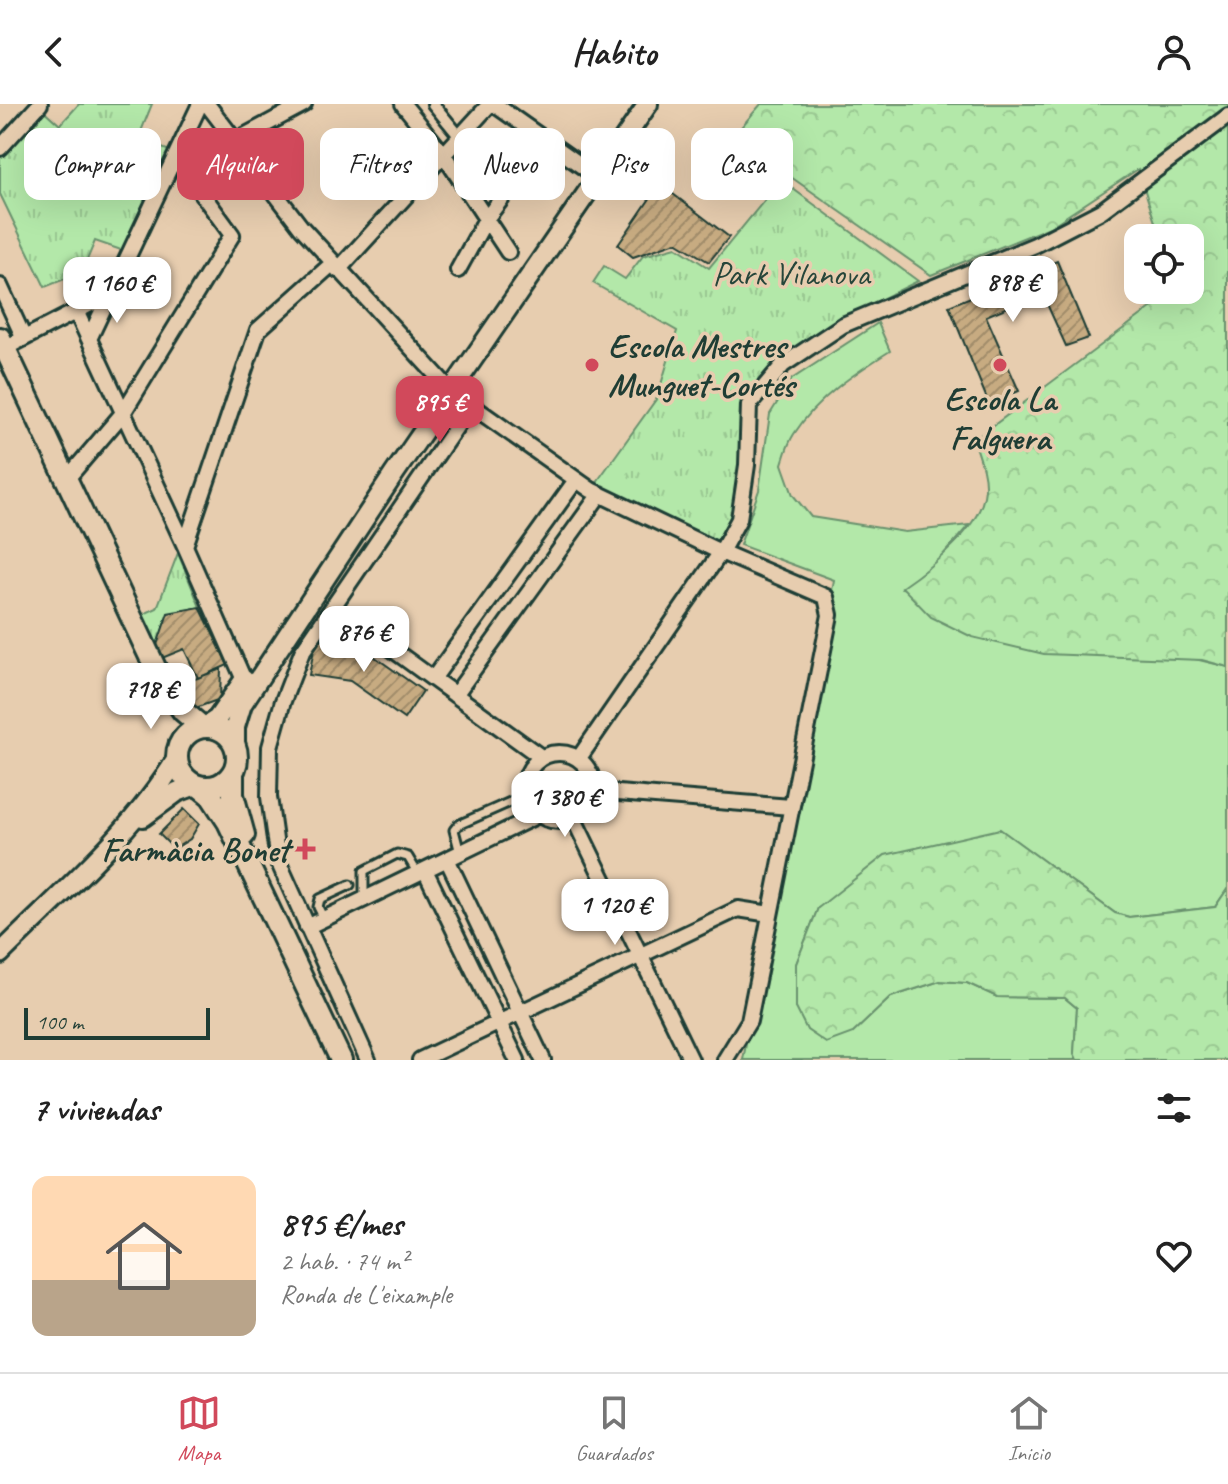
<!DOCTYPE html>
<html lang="es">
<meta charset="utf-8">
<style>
body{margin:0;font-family:Caveat,sans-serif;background:#f2f2f2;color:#222;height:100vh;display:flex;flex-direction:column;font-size:30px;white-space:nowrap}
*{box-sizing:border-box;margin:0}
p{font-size:26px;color:#767676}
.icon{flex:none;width:44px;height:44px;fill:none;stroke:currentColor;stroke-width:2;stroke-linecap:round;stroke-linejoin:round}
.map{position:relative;height:956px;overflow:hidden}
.details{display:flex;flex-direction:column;background:#fff;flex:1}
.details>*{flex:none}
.guide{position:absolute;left:24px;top:24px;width:800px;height:72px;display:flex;gap:16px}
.buttons{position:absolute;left:1124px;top:120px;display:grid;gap:16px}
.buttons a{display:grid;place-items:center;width:80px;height:80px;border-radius:16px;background:#fff;box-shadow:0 8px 32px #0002;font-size:40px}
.scale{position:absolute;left:24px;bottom:20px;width:186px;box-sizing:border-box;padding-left:8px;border:4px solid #1f3d34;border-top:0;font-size:22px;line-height:28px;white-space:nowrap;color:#1f3d34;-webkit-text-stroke:6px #e7cdaf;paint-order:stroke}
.price{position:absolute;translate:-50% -68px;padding:0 18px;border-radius:16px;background:#fff;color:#222;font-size:26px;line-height:52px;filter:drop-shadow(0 2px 4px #0008)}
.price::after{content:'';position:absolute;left:50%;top:48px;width:24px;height:18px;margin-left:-12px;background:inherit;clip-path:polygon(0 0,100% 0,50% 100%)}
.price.selected{background:#d1495b;color:#fff}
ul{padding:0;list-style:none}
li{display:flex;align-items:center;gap:24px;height:200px;padding:0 32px}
li span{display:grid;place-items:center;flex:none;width:224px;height:160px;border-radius:16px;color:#555}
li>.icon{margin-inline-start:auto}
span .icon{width:96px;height:96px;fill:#fffc;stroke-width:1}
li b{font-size:34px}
h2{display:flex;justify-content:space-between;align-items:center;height:96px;padding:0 32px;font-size:34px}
.pill{padding:0 28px;border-radius:16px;background:#fff;box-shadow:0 8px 32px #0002;font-size:28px;line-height:72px}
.pill.selected{background:#d1495b;color:#fff}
header{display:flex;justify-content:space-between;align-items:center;height:104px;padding:0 32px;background:#fff;font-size:36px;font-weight:700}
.tab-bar{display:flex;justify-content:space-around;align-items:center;height:112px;border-top:2px solid #e0e0e0;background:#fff;font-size:22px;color:#767676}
.tab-bar a{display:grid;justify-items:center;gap:4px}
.tab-bar .selected{color:#d1495b}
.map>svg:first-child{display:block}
</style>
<header><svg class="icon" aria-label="back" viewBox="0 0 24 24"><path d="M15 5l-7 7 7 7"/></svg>Habito<svg class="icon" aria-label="person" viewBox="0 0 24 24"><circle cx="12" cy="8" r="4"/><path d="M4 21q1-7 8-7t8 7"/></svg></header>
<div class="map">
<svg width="1228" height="956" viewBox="0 0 1228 956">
<defs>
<pattern id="forest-crowns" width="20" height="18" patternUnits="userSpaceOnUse" patternTransform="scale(2)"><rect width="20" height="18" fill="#b3e8a9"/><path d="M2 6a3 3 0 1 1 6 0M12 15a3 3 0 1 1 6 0" fill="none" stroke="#9ac892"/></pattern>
<pattern id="park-tufts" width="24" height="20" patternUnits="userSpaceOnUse" patternTransform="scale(2)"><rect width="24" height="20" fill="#b3e8a9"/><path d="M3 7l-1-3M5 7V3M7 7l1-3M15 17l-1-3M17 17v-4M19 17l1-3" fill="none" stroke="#9ac892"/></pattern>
<pattern id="building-hatch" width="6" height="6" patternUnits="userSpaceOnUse" patternTransform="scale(2)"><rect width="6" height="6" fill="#c7ab81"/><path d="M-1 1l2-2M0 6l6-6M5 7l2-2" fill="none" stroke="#a18c6a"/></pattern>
</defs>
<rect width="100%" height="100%" fill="#e7cdaf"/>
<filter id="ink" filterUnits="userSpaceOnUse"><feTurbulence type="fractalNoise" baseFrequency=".0125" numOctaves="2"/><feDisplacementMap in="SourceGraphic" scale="16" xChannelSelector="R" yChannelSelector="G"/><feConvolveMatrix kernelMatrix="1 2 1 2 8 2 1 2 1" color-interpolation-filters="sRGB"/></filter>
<g filter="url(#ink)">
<path fill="#b3e8a9" stroke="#69926e" stroke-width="2" d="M 878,219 L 890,247 C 855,269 817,294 794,330 C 788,339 785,350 782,360 L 793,391 L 811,413 L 905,428 L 969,421 L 935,460 L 902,484 L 1228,563 L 1228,784 L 1215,803 L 1129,813 L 1115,809 L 999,725 L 818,804 L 796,860 L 796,904 L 853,929 L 891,893 L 940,877 L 967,879 L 997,893 L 1065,894 L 1077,904 L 1074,949 L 1077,956 L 743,956 L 834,476 L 740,441 L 759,386 L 770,310 L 792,275 Z"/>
<path fill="url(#forest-crowns)" stroke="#69926e" stroke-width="2" d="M 761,0 L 1228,0 L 1228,563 L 1202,556 L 1044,550 L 972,533 L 931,513 L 902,483 C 930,464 983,423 985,385 C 986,369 979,352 974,336 L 1175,186 L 1190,186 L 1190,134 L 1160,134 L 1138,65 L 1050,123 L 931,171 L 788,71 L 736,29 Z
M 1000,725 L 1115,809 L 1129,813 L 1215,803 L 1228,784 L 1228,956 L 1077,956 L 1074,949 L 1077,904 L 1065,894 L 997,893 L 967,879 L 940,877 L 891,893 L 853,929 L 826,939 L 807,926 L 796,904 L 796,860 L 818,804 L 885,751 Z"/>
<path fill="url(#park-tufts)" stroke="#69926e" stroke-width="2" d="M 79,0 L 152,0 L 138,35 L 170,47 L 124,147 L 95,137 L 82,168 L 45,183 L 0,90 L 0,50 L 41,4 L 60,21 Z
M 781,76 L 918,177 L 841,215 L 748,295 L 736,409 L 721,438 L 705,441 L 591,386 L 657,294 L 677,227 L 593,179 L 604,162 L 625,175 L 643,152 L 676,143 L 709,164 Z
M 178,449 L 200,503 L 168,510 L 154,550 L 137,513 L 157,504 Z"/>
<path fill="url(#building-hatch)" stroke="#1f3d34" stroke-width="2" d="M 660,80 L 729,133 L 709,158 L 676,138 L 633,153 L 618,141 Z
M 1057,157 L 1089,234 L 1066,242 L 1042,189 L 986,212 L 1019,287 L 989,300 L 949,202 Z
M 200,503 L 228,561 L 198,574 L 184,545 L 162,554 L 156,544 L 168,509 Z
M 316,535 L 358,541 L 423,587 L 404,615 L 350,577 L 309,571 Z
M 221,565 L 220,595 L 193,605 L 184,579 Z
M 184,705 L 199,720 L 190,735 L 174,745 L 159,730 Z"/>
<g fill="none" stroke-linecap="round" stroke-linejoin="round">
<g stroke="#1f3d34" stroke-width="13">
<path id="service" d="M 460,749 L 454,726 L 458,721 L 526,691
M 364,796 L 364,767 L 397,750 L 408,753 L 418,770
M 324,815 L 318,803 L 320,795 L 350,781"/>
</g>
<g stroke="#1f3d34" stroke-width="16">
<path id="pedestrian" d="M 433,0 L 460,33"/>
</g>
<g stroke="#1f3d34" stroke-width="20">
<path id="minor" d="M 207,0 L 301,123 L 451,287 L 591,386 L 714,445 L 826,493 L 830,511 L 749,917 L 725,956
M 403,0 L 444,51 L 508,148
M 494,0 L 596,72
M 235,37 L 304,0
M 0,44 L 40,0
M 338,166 L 490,0
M 458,166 L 486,115 L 546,37
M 0,182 L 23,232
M 76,207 L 185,442 L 244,576
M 89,235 L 200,0
M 5,244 L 110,190
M 66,376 L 123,309 L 232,131 L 175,53
M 185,442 L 258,226 L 332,160
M 334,503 L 541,653
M 433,575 L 576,376
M 455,591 L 600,390
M525 683a34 34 0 1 1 68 0a34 34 0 1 1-68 0Z
M 579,654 L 721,448 L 739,415 L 747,361 L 749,301 L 783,261 L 843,221 L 1035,141 L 1101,107 L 1228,12
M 593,687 L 791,703
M 573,713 L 691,956
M 447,755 L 543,956
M 425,766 L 517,956
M 307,823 L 540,710
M 368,956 L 278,757 L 269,693 L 270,643 L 283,597 L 302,548 L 471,301
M 420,956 L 738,805 L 770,810"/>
</g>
<g stroke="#1f3d34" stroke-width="24">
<path id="tertiary" d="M 205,623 L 217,615 L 244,576
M 235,641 L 235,623 L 242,600 L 394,370 L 648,0
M 143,713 L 177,688 L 196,681
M 0,850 C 61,789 131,730 176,656"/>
</g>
<g stroke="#1f3d34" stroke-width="26">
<path id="secondary" d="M 0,234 L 160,574 L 183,607 L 202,623
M177 653a30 30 0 1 1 60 0a30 30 0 1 1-60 0Z
M 233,668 L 233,691 L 244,731
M 200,683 L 211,692 L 228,718 L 341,956"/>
</g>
<use href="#service" stroke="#e7cdaf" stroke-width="7"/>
<use href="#pedestrian" stroke="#e7cdaf" stroke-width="10"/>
<use href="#minor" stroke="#e7cdaf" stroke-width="14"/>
<use href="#tertiary" stroke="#e7cdaf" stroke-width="18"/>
<use href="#secondary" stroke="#e7cdaf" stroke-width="20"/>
</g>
</g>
<g fill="#d1495b" stroke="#e7cdaf" stroke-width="3">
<circle cx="592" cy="261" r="8"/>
<circle cx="1000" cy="261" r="8"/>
<path d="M301 733h8v8h8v8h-8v8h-8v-8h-8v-8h8z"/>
</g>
<g text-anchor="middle" stroke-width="7" stroke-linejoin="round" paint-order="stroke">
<g font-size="34" fill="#26463a" stroke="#e7cdaf">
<text x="791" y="181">Park Vilanova</text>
</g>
<g font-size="34" font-weight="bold" fill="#1f3d34" stroke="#e7cdaf" text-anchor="start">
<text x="608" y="253">Escola Mestres<tspan x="608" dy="39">Munguet-Cortés</tspan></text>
<text x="1000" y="306" text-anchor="middle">Escola La<tspan x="1000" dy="39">Falguera</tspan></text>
<text x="289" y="757" text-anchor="end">Farmàcia Bonet</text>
</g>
</g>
</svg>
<div class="buttons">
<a><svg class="icon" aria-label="locate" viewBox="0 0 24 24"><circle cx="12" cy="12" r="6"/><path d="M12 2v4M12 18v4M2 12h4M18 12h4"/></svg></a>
</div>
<div class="scale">100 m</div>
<b class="price" style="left:1013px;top:220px">898 €</b>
<b class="price" style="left:117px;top:221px">1 160 €</b>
<b class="price selected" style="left:440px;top:340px">895 €</b>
<b class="price" style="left:364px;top:570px">876 €</b>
<b class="price" style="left:151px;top:627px">718 €</b>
<b class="price" style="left:565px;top:735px">1 380 €</b>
<b class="price" style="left:615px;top:843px">1 120 €</b>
<div class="guide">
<a class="pill">Comprar</a>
<a class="pill selected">Alquilar</a>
<a class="pill">Filtros</a>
<a class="pill">Nuevo</a>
<a class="pill">Piso</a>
<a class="pill">Casa</a>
</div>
</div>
<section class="details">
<h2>7 viviendas<svg class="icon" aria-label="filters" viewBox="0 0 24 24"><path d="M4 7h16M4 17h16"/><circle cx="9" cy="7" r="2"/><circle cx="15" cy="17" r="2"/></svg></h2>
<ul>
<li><span style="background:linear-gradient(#ffd9b3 65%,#b9a48a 0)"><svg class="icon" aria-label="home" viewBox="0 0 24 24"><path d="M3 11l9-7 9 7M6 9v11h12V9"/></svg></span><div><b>895 €/mes</b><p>2 hab. · 74 m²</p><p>Ronda de L'eixample</p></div><svg class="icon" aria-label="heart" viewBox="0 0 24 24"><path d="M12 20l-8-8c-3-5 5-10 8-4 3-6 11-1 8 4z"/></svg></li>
</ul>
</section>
<nav class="tab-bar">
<a class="selected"><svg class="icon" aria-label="map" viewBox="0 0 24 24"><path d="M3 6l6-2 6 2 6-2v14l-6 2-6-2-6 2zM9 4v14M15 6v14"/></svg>Mapa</a>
<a><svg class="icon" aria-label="saved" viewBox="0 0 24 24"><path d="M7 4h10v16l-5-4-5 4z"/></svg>Guardados</a>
<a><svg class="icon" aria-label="home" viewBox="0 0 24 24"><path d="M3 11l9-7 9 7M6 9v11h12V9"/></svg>Inicio</a>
</nav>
